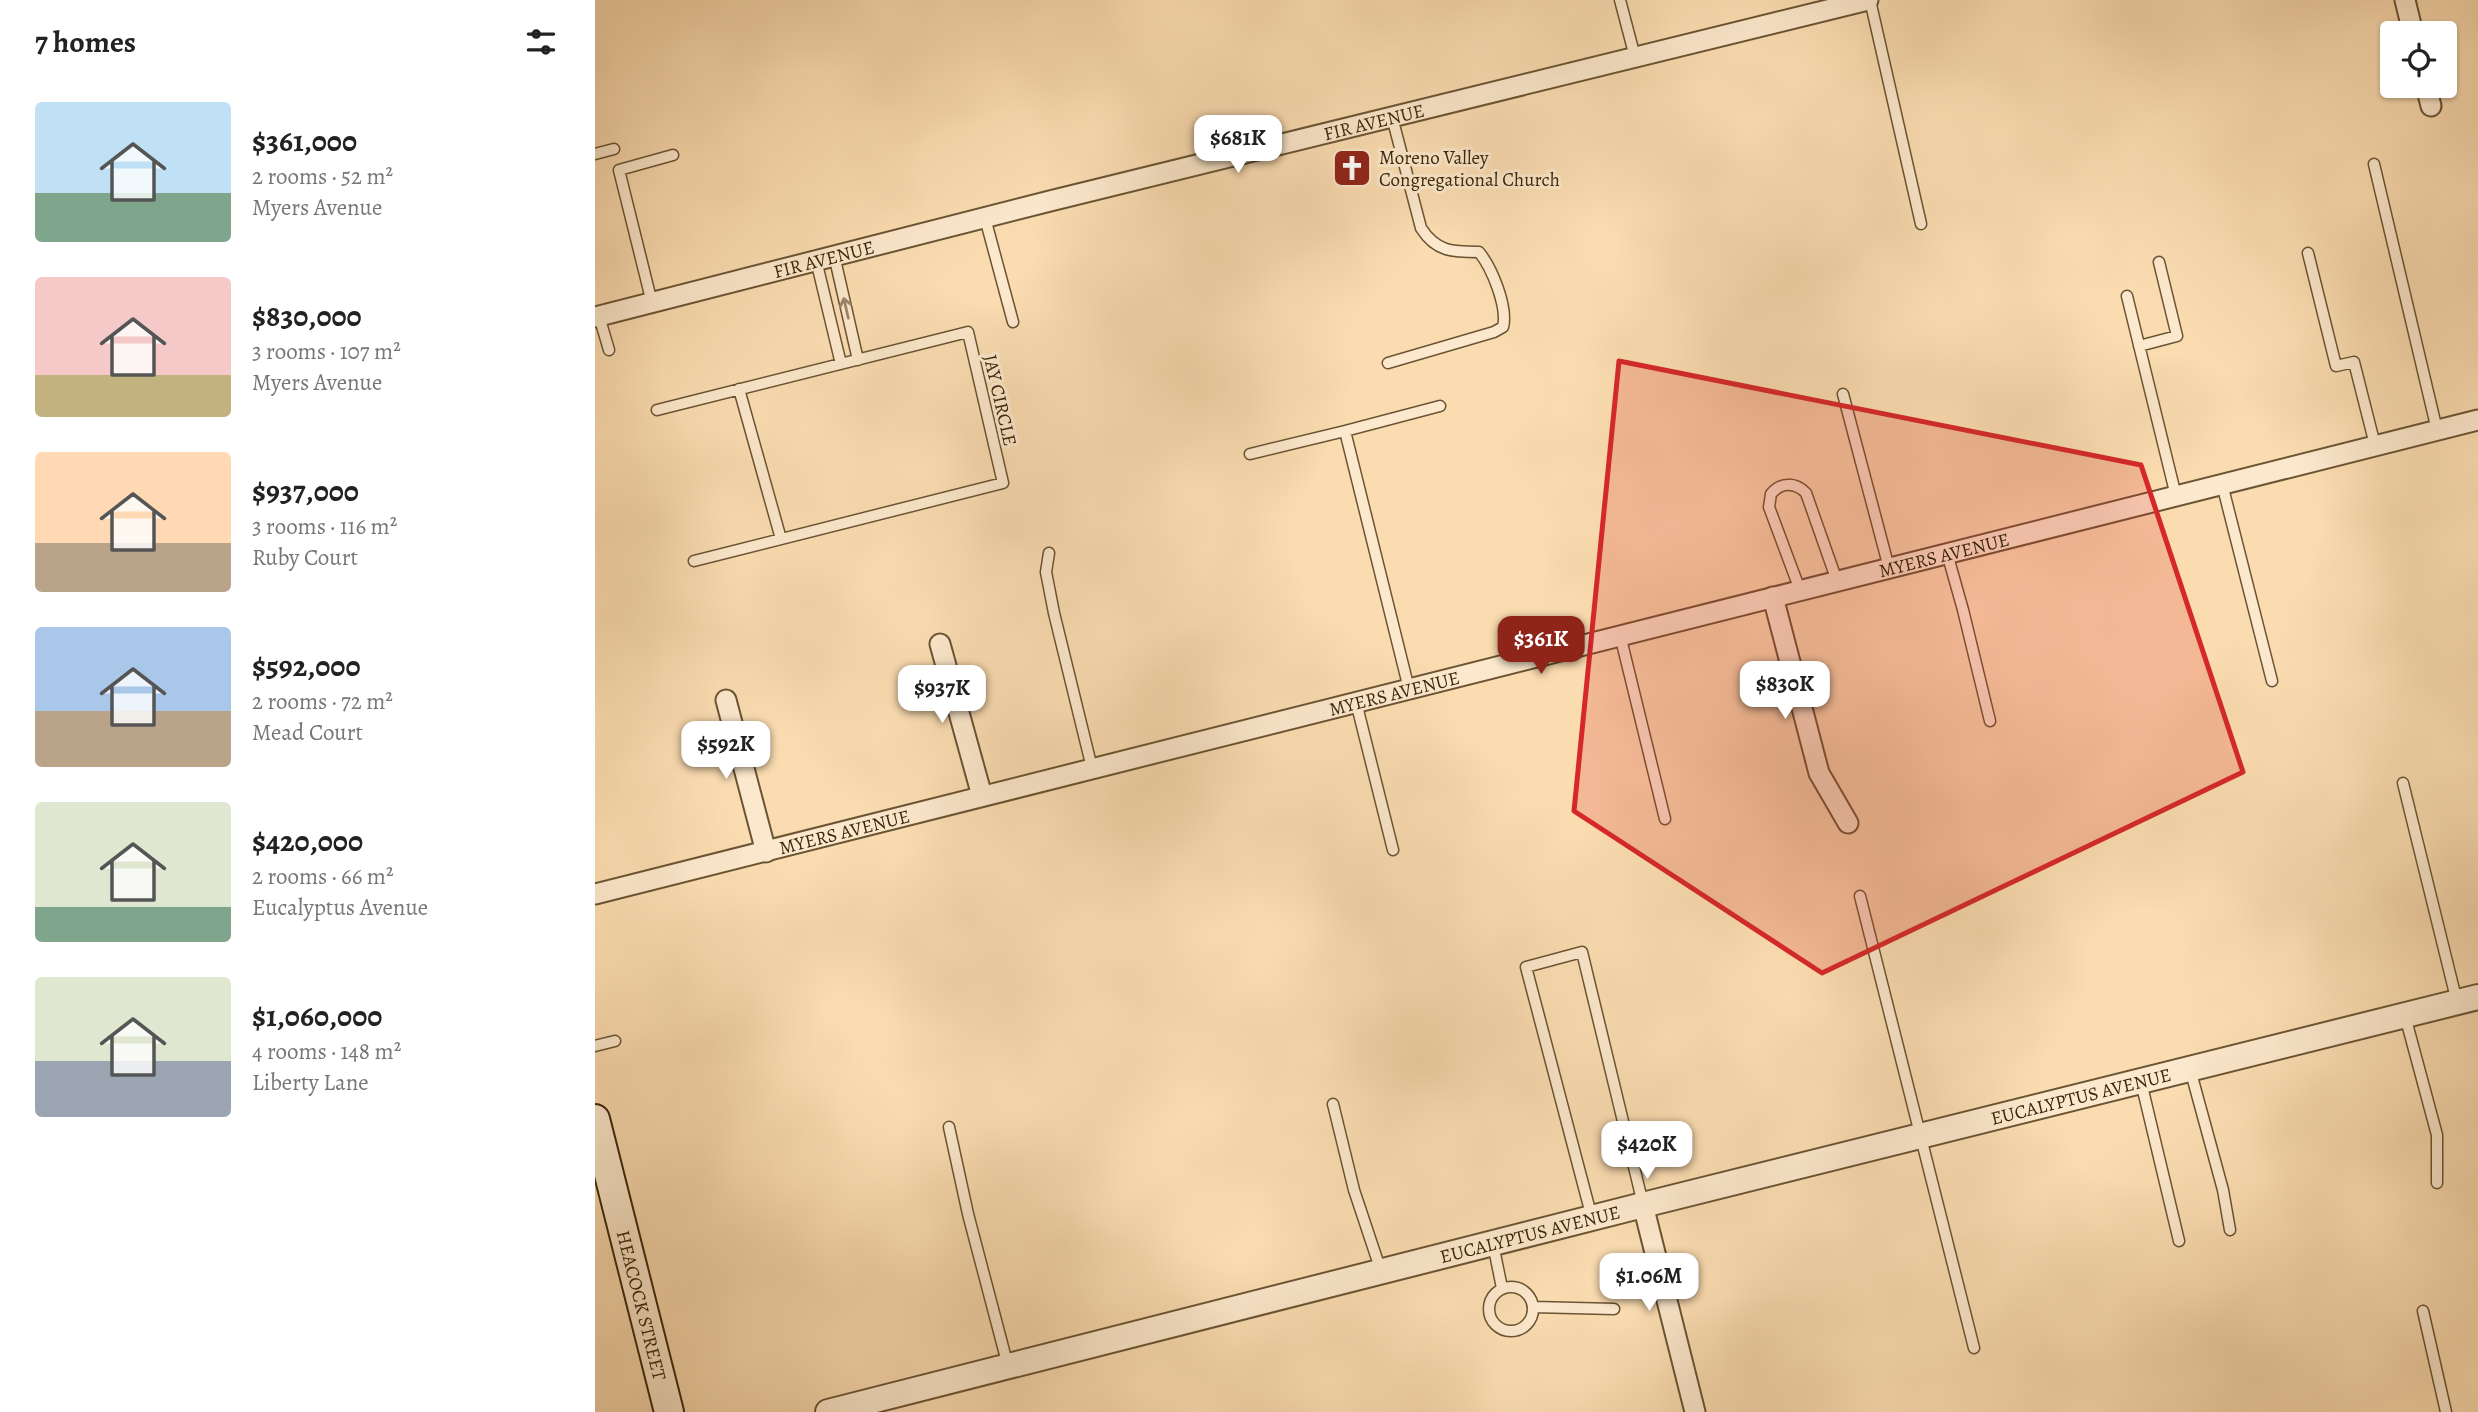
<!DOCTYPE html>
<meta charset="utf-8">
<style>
body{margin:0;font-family:Alegreya,serif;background:#f2f2f2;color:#222;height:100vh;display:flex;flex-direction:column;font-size:26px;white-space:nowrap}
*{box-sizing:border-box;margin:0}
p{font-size:23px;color:#767676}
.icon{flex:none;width:38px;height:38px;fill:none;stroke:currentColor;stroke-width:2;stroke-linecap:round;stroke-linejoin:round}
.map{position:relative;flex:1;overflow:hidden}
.sheet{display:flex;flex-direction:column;background:#fff;width:595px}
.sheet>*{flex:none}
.tools{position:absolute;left:1785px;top:21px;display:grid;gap:14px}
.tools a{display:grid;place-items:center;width:77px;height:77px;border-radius:7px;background:#fff;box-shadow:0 2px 5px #0004;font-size:35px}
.price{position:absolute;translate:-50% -60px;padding:0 16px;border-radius:14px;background:#fff;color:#222;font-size:23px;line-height:46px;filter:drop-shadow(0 2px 4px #0008)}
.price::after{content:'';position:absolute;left:50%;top:42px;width:21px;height:16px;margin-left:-10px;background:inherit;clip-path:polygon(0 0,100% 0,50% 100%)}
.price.current{background:#8f2418;color:#fff}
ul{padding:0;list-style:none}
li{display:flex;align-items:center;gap:21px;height:175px;padding:0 35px}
li span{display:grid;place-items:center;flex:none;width:196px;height:140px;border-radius:7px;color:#555}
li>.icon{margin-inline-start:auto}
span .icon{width:84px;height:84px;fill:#fffc;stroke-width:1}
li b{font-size:30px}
h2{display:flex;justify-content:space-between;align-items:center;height:84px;padding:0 35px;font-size:30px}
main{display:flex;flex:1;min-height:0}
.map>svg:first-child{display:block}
</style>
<main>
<section class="sheet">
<h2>7 homes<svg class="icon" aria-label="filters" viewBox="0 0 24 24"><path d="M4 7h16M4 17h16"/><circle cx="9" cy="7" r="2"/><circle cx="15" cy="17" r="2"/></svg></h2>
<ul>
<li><span style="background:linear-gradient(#bfe0f5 65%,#7fa58c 0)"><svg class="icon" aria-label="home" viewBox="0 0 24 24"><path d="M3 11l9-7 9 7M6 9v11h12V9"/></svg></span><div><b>$361,000</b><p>2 rooms · 52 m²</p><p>Myers Avenue</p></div></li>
<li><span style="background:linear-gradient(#f6c9c9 70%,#c2b280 0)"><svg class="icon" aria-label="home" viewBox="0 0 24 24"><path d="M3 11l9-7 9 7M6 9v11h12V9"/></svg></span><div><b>$830,000</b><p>3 rooms · 107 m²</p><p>Myers Avenue</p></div></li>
<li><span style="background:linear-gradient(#ffd9b3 65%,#b9a48a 0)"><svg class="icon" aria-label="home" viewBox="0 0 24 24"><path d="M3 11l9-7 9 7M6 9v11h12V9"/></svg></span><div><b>$937,000</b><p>3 rooms · 116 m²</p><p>Ruby Court</p></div></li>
<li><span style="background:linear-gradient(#a9c7e8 60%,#b9a48a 0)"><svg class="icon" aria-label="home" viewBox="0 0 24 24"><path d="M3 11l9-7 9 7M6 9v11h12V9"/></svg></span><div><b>$592,000</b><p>2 rooms · 72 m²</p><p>Mead Court</p></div></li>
<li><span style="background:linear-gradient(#dfe7d0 75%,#7fa58c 0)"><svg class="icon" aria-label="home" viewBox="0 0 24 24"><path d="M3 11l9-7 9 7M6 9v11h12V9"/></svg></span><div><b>$420,000</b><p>2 rooms · 66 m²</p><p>Eucalyptus Avenue</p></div></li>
<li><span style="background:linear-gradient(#dfe7d0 60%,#9aa5b1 0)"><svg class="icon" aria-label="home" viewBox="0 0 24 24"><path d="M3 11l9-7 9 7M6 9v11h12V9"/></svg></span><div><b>$1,060,000</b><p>4 rooms · 148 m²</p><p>Liberty Lane</p></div></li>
</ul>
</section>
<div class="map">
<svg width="1883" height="1412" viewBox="0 0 1883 1412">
<rect width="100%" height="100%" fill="#fbdcb1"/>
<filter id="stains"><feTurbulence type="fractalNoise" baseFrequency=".00286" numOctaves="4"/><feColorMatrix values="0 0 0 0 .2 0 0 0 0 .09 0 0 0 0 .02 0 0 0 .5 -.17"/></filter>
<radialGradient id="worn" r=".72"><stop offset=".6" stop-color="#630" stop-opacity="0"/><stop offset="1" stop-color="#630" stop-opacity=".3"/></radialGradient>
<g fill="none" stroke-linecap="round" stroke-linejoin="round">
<g stroke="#6a5433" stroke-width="13">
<path id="service" d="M 1025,0 L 1040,57
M 1275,0 L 1326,224
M 0,154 L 19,149
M 1779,164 L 1842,430
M 390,218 L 418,322
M 1713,253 L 1741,366 L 1759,362 L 1780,445
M 239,255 L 263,360
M 221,260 L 246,364
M 1532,296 L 1581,496
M 57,303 L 24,170 L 78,155
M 4,316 L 14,350
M 1544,346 L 1582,336 L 1564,262
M 793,363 L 899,332 L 908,327 C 913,307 897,268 884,252 C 858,252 841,252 826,228 L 797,117
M 144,389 L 186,539
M 1248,394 L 1294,568
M 62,410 L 373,332 L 408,483 L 99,561
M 750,431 L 845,406
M 655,454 L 750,431 L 814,689
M 1627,484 L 1677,681
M 454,553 L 451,572 L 459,613 L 497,768
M 1352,553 L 1368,610 L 1395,721
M 1205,590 L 1174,507 L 1176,494 C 1186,482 1200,482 1211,493 L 1242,581
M 1025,635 L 1070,819
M 761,702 L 798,850
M 1808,783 L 1862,1002
M 1265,896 L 1379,1348
M 1810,1016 L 1842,1135 L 1842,1183
M 0,1046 L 20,1041
M 1595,1069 L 1628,1190 L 1635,1230
M 1546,1082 L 1584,1241
M 738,1104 L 759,1190 L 786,1271
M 354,1127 L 373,1214 L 413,1366
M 997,1218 L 931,967 L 987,952 L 1048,1204
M 898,1244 L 907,1288
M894 1309a22 22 0 1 1 44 0a22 22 0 1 1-44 0Z
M 938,1307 L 1019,1309
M 1828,1311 L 1851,1412"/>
</g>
<g stroke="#6a5433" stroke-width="23">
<g id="minor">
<path d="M 1810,0 L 1818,33"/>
<path d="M 1831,86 L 1836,106"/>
<path id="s1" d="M 0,317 L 455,201 L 1273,0"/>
<path d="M 1178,597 L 1224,773 L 1253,823"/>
<path d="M 345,644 L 387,796"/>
<path d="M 131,700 L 171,852"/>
<path id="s2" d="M 0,894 L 1883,420"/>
<path d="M 1048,1205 L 1100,1412"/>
</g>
</g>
<g stroke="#6a5433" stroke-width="28">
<g id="tertiary">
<path id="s3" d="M 233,1412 L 1048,1205 L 1883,997"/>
</g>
</g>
<g stroke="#3a2609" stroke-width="32">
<g id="secondary">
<path id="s4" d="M 0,1119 L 74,1412"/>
</g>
</g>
<use href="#service" stroke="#fce8cc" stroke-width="10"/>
<use href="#minor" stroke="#fce8cc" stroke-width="19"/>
<use href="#tertiary" stroke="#fce8cc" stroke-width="24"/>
<use href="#secondary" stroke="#fce8cc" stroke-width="28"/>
</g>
<defs><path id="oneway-shaft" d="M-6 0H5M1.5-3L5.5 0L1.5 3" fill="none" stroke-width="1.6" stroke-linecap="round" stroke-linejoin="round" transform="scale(1.75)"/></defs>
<use stroke="#9b876a" href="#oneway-shaft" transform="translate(251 308) rotate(-103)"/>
<path fill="#d62828" fill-opacity="0.2" stroke="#d62828" stroke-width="5" stroke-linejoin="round" d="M 1024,361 L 1546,465 L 1648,772 L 1227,973 L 979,811 Z"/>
<defs>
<g id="church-square" transform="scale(2.0125)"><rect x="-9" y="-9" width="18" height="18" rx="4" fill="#8f2418" stroke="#fce8cc"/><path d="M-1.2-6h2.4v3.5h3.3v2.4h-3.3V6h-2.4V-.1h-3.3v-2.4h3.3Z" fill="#fff"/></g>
</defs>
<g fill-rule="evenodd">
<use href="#church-square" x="757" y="168"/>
</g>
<g text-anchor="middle" stroke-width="6" stroke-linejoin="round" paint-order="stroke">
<g font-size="19" fill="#3a2609" stroke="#fce8cc">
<text dy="7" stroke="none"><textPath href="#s1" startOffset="803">FIR AVENUE</textPath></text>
<text dy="7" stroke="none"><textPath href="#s1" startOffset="236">FIR AVENUE</textPath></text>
<text transform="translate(406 400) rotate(77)" y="7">JAY CIRCLE</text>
<text dy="7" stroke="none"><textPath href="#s2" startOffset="1391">MYERS AVENUE</textPath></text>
<text dy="7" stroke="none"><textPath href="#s2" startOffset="824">MYERS AVENUE</textPath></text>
<text dy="7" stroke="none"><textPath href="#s2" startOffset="257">MYERS AVENUE</textPath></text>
<text dy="7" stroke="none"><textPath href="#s3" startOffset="1292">EUCALYPTUS AVENUE</textPath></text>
<text dy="7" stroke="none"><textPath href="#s3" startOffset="724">EUCALYPTUS AVENUE</textPath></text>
<text dy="7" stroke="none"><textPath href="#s4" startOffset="192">HEACOCK STREET</textPath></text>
</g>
<g font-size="19" fill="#3a2609" stroke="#fce8cc" text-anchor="start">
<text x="784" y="164">Moreno Valley<tspan x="784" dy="22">Congregational Church</tspan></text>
</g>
</g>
<rect width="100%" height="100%" filter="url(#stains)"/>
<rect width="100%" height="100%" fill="url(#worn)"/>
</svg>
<div class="tools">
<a><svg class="icon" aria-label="locate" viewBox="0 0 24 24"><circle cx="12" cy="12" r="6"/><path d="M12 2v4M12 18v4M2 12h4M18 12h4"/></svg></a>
</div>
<b class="price" style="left:643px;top:175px">$681K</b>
<b class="price current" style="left:946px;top:676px">$361K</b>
<b class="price" style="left:1190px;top:721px">$830K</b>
<b class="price" style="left:347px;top:725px">$937K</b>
<b class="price" style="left:131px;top:781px">$592K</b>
<b class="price" style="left:1052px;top:1181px">$420K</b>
<b class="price" style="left:1054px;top:1313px">$1.06M</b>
</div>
</main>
